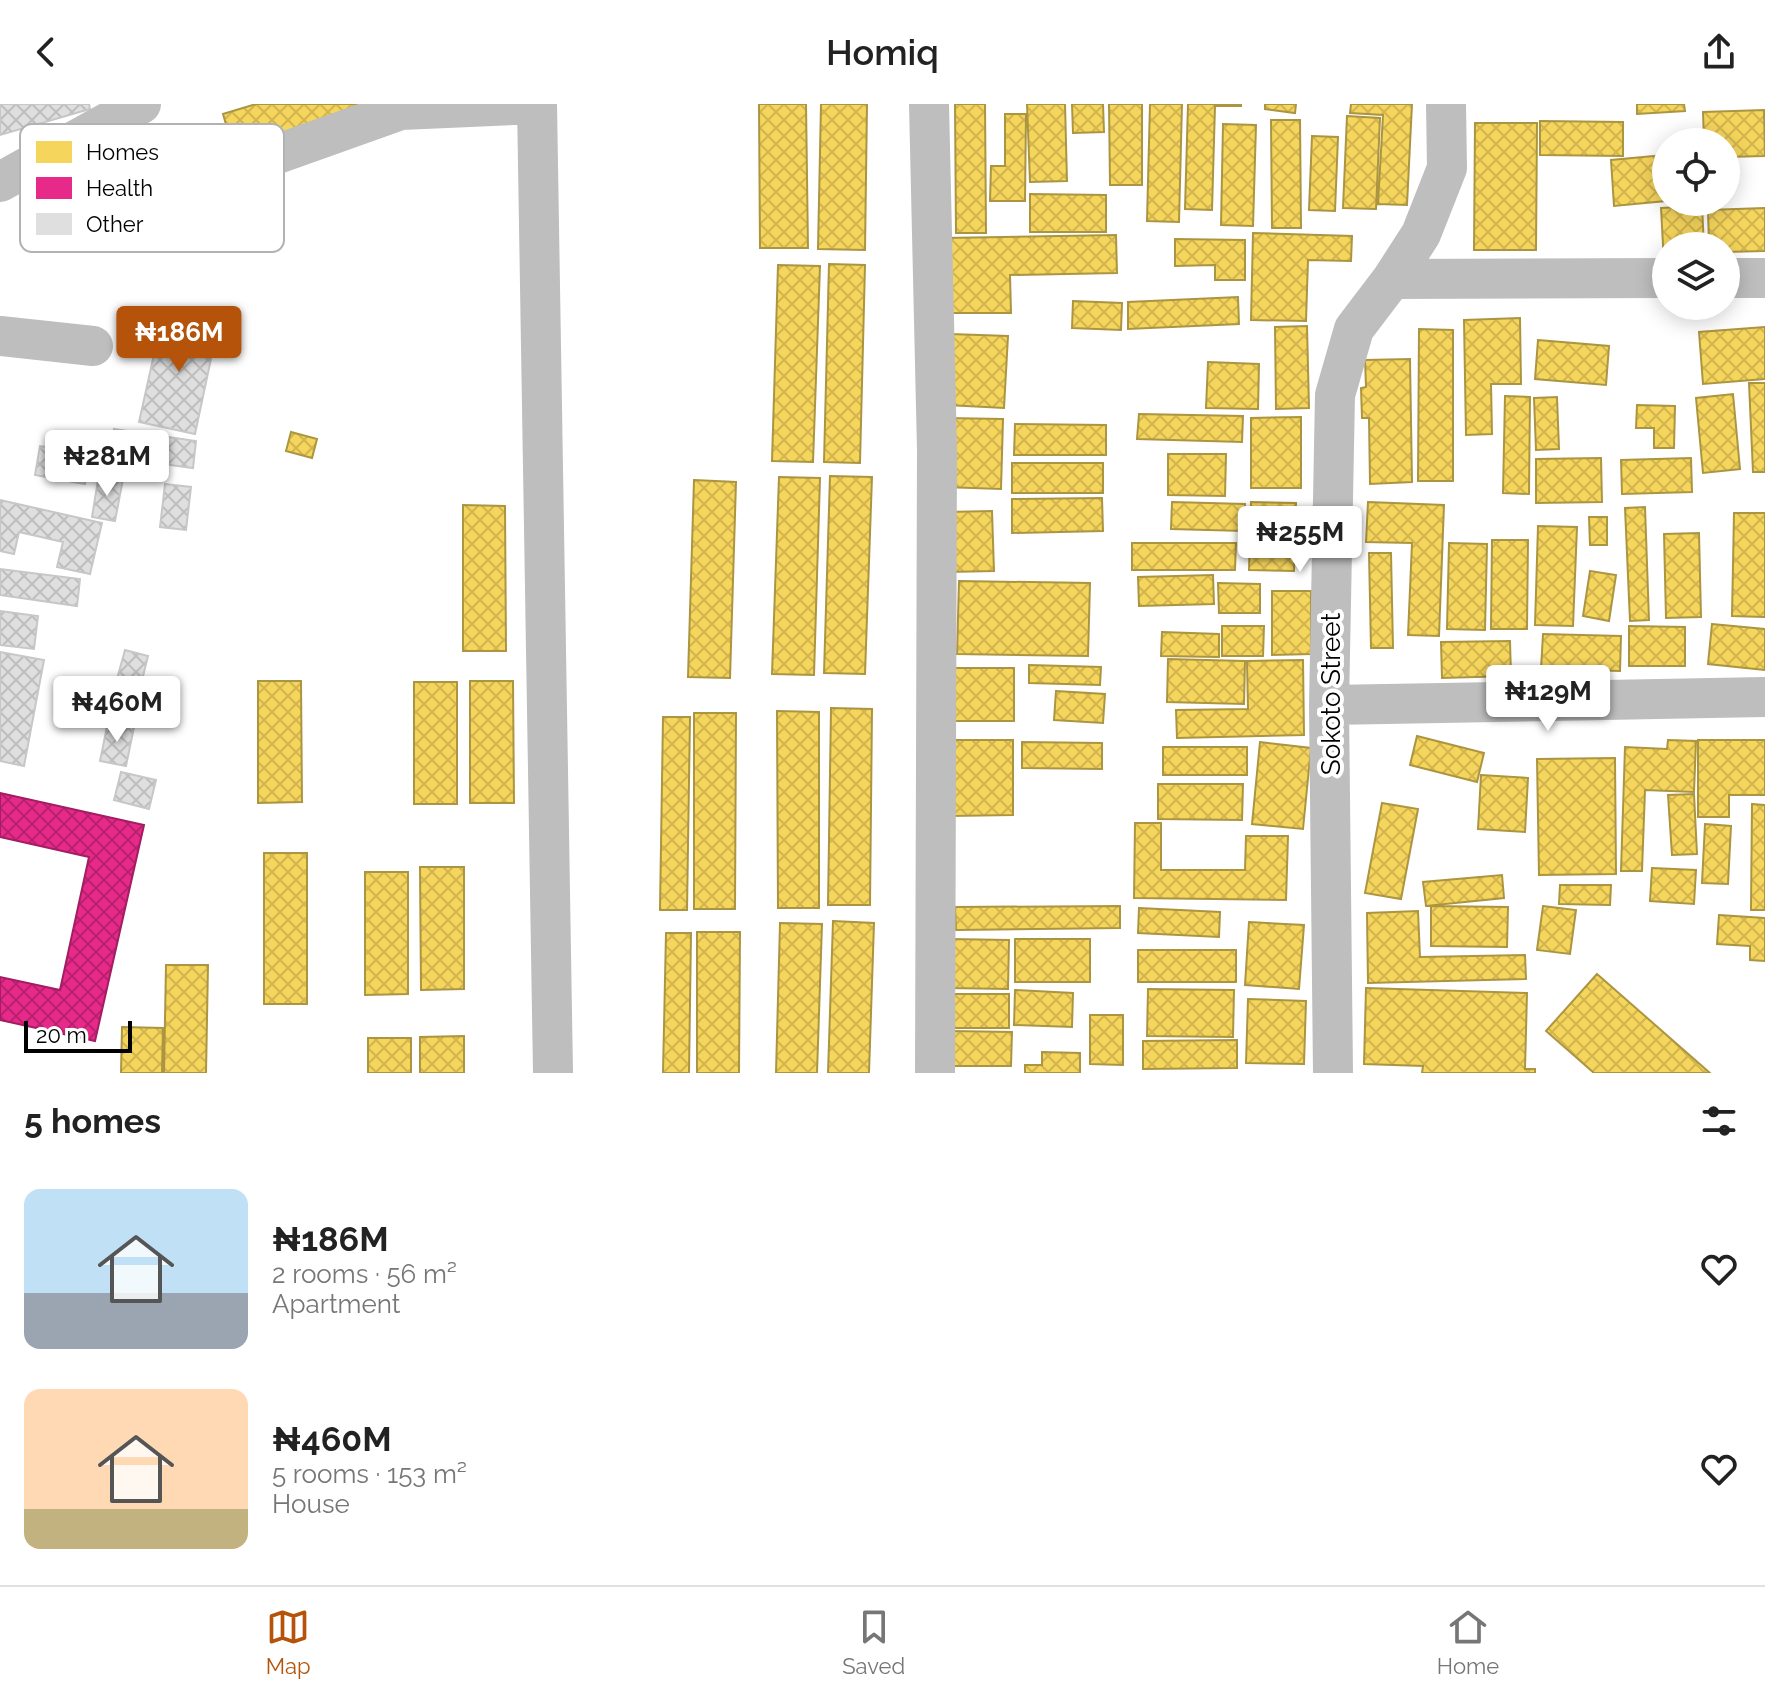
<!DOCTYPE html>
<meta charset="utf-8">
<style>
body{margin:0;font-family:Raleway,sans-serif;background:#f2f2f2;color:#222;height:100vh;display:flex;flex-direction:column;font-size:30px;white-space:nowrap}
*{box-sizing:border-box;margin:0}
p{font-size:26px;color:#767676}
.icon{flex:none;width:44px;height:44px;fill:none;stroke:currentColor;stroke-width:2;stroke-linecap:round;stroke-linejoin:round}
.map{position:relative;height:969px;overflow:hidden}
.panel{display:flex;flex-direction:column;background:#fff;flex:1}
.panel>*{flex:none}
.fabs{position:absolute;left:1652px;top:24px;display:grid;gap:16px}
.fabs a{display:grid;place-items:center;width:88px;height:88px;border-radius:50%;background:#fff;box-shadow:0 4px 20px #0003;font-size:40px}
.scale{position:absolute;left:24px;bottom:20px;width:108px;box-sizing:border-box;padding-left:8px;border:4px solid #000;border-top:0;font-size:22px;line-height:28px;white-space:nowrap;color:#000;-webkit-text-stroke:6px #fff;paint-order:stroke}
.price{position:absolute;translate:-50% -68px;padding:0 18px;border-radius:8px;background:#fff;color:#222;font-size:26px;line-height:52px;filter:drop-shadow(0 2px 4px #0008)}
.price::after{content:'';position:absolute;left:50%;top:48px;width:24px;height:18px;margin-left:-12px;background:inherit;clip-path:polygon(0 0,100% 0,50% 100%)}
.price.selected{background:#b45309;color:#fff}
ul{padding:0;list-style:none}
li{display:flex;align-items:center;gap:24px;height:200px;padding:0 24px}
li span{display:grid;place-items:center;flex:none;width:224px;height:160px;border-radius:16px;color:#555}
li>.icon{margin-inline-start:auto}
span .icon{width:96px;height:96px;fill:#fffc;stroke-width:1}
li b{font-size:34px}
h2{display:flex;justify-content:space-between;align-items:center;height:96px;padding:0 24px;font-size:34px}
header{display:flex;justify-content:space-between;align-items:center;height:104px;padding:0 24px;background:#fff;font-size:36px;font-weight:600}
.menu{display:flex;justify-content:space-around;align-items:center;height:112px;border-top:2px solid #e0e0e0;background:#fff;font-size:22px;color:#767676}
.menu a{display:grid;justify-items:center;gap:4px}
.menu .selected{color:#b45309}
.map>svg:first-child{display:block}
</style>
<header><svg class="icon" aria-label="back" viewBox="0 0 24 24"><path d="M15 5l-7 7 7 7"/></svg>Homiq<svg class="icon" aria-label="share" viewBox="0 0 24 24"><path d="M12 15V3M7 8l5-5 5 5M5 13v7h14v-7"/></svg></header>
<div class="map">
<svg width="1765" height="969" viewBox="0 0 1765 969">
<defs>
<pattern id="homes-cross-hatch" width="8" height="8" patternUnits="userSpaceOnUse" patternTransform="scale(2)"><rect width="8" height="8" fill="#f6d55c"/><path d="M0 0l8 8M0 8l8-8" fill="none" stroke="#d1b54e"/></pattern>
<pattern id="health-cross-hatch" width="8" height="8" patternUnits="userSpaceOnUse" patternTransform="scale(2)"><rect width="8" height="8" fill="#e7298a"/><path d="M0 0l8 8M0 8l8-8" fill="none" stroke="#b9216e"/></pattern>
<pattern id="building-cross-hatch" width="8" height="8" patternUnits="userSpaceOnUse" patternTransform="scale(2)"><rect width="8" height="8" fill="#dfdfdf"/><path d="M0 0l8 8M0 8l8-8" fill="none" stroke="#bebebe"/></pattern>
</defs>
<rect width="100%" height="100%" fill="#fff"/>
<path fill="url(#homes-cross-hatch)" stroke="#ac9540" stroke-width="2" d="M 256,0 L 371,0 L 374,9 L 235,52 L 223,10 Z
M 759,0 L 806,0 L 808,144 L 760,144 Z
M 821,0 L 867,0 L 865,146 L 818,145 Z
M 955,0 L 985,0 L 986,129 L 956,129 Z
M 1027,0 L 1065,0 L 1067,77 L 1030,78 Z
M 1072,0 L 1103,0 L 1104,28 L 1073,29 Z
M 1109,0 L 1142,0 L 1142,81 L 1110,81 Z
M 1150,0 L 1182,0 L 1179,118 L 1147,117 Z
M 1188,0 L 1241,0 L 1241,2 L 1215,2 L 1212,106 L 1185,105 Z
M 1265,0 L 1296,0 L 1295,9 L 1265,5 Z
M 1351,0 L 1412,0 L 1407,101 L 1378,100 L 1383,11 L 1350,9 Z
M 1637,0 L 1684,0 L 1685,7 L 1637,10 Z
M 1764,6 L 1765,52 L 1726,53 L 1726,38 L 1704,38 L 1703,8 Z
M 1005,10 L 1026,10 L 1025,97 L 990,97 L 991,62 L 1005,62 Z
M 1347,12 L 1380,14 L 1376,105 L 1343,104 Z
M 1271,16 L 1300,16 L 1301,124 L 1272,124 Z
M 1540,17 L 1623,18 L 1623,52 L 1540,51 Z
M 1475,19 L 1537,19 L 1536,146 L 1474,146 Z
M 1223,20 L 1256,21 L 1253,122 L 1221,121 Z
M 1312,32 L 1338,33 L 1335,107 L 1309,106 Z
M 1664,51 L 1666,97 L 1614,102 L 1611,56 Z
M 1030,90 L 1106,91 L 1106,128 L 1030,128 Z
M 1702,102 L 1704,142 L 1666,142 L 1666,159 L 1664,159 L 1661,104 Z
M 1765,104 L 1765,147 L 1726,148 L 1726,142 L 1709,142 L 1708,106 Z
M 1253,129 L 1352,132 L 1351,157 L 1308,156 L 1306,217 L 1251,216 Z
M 1116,131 L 1117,169 L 1010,171 L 1011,209 L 944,209 L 943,134 Z
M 1175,135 L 1245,136 L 1245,176 L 1215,176 L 1215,161 L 1175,162 Z
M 829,160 L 865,161 L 860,359 L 824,358 Z
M 778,161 L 820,162 L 813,358 L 772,357 Z
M 1238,193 L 1239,220 L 1128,225 L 1128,198 Z
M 1073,197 L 1122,199 L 1121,226 L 1072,224 Z
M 1520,214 L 1521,280 L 1491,280 L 1492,330 L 1466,331 L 1464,216 Z
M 1307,222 L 1309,304 L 1276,305 L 1275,223 Z
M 1765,223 L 1765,275 L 1703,280 L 1699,228 Z
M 1419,225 L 1453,226 L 1453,377 L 1418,377 Z
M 950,230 L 1008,232 L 1004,304 L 947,301 Z
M 1538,236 L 1609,242 L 1606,281 L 1535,275 Z
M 1410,255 L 1412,378 L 1370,380 L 1369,314 L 1362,314 L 1361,284 L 1366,283 L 1365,256 Z
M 1208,258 L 1259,260 L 1258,305 L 1206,304 Z
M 1749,279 L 1765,279 L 1765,368 L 1753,368 Z
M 1733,290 L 1740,365 L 1703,369 L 1696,294 Z
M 1505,292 L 1530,293 L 1529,390 L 1503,389 Z
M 1557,293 L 1559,345 L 1536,346 L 1534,294 Z
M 1637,301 L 1675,302 L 1674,344 L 1654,344 L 1654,324 L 1636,324 Z
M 1139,310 L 1243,312 L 1242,338 L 1137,335 Z
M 1301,313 L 1301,384 L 1251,384 L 1251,314 Z
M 946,314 L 1003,315 L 1001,385 L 943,383 Z
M 1015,320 L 1106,321 L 1106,351 L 1014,351 Z
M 291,328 L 317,335 L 312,354 L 286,347 Z
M 1168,350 L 1226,350 L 1225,392 L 1168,391 Z
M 1601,354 L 1602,398 L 1536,399 L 1536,355 Z
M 1691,354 L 1692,388 L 1622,390 L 1621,356 Z
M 1012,359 L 1103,359 L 1103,389 L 1012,389 Z
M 830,372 L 872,373 L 865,570 L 824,569 Z
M 779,373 L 820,374 L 814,571 L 772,570 Z
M 694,376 L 736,378 L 730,574 L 688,573 Z
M 1102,394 L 1103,427 L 1012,429 L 1012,395 Z
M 1172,398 L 1245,400 L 1244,427 L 1171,425 Z
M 1251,398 L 1296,399 L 1294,467 L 1249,466 Z
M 1368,398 L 1444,401 L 1439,532 L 1408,531 L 1412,439 L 1366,438 Z
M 463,401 L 505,402 L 506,547 L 463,547 Z
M 1645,403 L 1649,516 L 1630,517 L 1625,404 Z
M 992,407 L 994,467 L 948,468 L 947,408 Z
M 1734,409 L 1765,409 L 1765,513 L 1732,512 Z
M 1589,413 L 1607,413 L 1607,441 L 1590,441 Z
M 1538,422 L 1577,423 L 1573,522 L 1535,521 Z
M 1699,429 L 1701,513 L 1666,514 L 1664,430 Z
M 1492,436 L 1528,436 L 1527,525 L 1491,525 Z
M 1132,439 L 1236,439 L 1235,466 L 1132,466 Z
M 1449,439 L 1487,440 L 1485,526 L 1447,525 Z
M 1369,449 L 1391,449 L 1393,544 L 1371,544 Z
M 1590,467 L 1616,471 L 1609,517 L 1583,512 Z
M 1213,471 L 1214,500 L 1139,502 L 1138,473 Z
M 959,477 L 1090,479 L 1088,552 L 957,550 Z
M 1218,479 L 1260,480 L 1260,509 L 1219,509 Z
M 1272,487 L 1311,487 L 1311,550 L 1272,551 Z
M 1712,520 L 1765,525 L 1765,566 L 1708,560 Z
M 1222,522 L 1264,522 L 1263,552 L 1222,552 Z
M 1629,522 L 1685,523 L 1685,562 L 1629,562 Z
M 1162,528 L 1219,530 L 1219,553 L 1161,552 Z
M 1543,530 L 1621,532 L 1620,567 L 1541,565 Z
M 1510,537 L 1511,572 L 1442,574 L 1441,538 Z
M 1168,555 L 1245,557 L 1244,600 L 1167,598 Z
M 1303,556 L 1304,631 L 1177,634 L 1176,606 L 1248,605 L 1247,557 Z
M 1029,561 L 1101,563 L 1100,581 L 1029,579 Z
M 948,564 L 1014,564 L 1014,617 L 947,617 Z
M 258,577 L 301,577 L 302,698 L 258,699 Z
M 470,577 L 513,577 L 514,699 L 470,699 Z
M 414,578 L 457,578 L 457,700 L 414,700 Z
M 1056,587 L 1105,590 L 1103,619 L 1054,616 Z
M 831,604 L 872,605 L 870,801 L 828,801 Z
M 777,607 L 819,608 L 819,804 L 778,804 Z
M 694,609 L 736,609 L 735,805 L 694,805 Z
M 663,613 L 690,613 L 687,806 L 660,806 Z
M 1417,632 L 1484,649 L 1477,678 L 1410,661 Z
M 952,636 L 1013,636 L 1013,711 L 951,712 Z
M 1668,636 L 1696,637 L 1694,688 L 1645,686 L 1642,767 L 1621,767 L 1625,643 L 1667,645 Z
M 1698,636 L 1765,636 L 1765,691 L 1729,691 L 1729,713 L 1698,713 Z
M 1022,638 L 1102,639 L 1102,665 L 1022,664 Z
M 1260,638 L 1311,644 L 1303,725 L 1252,720 Z
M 1163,643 L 1247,643 L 1247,671 L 1163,671 Z
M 1615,654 L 1616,770 L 1539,771 L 1537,655 Z
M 1481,671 L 1528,674 L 1525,728 L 1478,725 Z
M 1158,680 L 1243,680 L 1242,716 L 1158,715 Z
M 1694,690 L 1697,750 L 1672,751 L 1668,691 Z
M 1382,699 L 1418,705 L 1401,795 L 1365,789 Z
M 1752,700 L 1765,701 L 1765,806 L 1751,806 Z
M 1135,719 L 1161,719 L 1161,766 L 1245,766 L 1246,732 L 1288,732 L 1286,796 L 1134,794 Z
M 1705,720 L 1731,722 L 1728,780 L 1702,779 Z
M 264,749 L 307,749 L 307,900 L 264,900 Z
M 420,763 L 464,763 L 464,885 L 421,886 Z
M 1652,764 L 1696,766 L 1694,800 L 1650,797 Z
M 365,768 L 408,768 L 408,890 L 365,891 Z
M 1502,771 L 1504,794 L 1426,802 L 1423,778 Z
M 1560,781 L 1611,781 L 1610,801 L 1559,800 Z
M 1120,802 L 1120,824 L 956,826 L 955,803 Z
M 1431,802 L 1508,803 L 1507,843 L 1431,842 Z
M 1543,802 L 1576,806 L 1570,850 L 1537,846 Z
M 1139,804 L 1220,808 L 1219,833 L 1138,829 Z
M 1418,807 L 1420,853 L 1525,851 L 1526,875 L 1368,879 L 1367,809 Z
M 1719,811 L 1765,814 L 1765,857 L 1750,856 L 1750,842 L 1717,840 Z
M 833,817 L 874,819 L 869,969 L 828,969 Z
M 1249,818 L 1304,821 L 1299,885 L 1245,881 Z
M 780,819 L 822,820 L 817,969 L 776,969 Z
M 697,828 L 740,828 L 739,969 L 697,969 Z
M 666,829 L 691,829 L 689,969 L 663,969 Z
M 950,835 L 1009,836 L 1008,885 L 948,884 Z
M 1015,835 L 1090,835 L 1090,878 L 1015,878 Z
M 1138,846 L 1236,846 L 1236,878 L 1138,878 Z
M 166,861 L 208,861 L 206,969 L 164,969 Z
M 1597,870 L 1710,969 L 1594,969 L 1546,927 Z
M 1366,884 L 1527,889 L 1525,965 L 1535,965 L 1535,969 L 1422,969 L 1423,962 L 1364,960 Z
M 1148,885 L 1234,886 L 1233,933 L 1147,932 Z
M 1015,886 L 1073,889 L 1072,923 L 1014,921 Z
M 949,890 L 1009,890 L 1009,924 L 949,924 Z
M 1248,895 L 1306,897 L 1304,960 L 1246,959 Z
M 1090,911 L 1123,911 L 1123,961 L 1090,960 Z
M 122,923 L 163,924 L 162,969 L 121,969 Z
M 951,927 L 1012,928 L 1011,962 L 951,962 Z
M 464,932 L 464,969 L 420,969 L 420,933 Z
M 368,934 L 411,934 L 411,969 L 368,969 Z
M 1237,936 L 1237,964 L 1143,965 L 1143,937 Z
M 1042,948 L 1080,949 L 1080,969 L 1025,969 L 1025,961 L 1042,961 Z"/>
<path fill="url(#health-cross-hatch)" stroke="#a21d61" stroke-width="2" d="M 0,689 L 144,721 L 95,937 L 0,916 L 0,873 L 60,886 L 89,753 L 0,733 Z"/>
<path fill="url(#building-cross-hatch)" stroke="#c7c7c7" stroke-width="2" d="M 0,0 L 89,0 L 90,5 L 0,31 Z
M 163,210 L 218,222 L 195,330 L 139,318 Z
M 114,325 L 196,337 L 193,364 L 111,353 Z
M 40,342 L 90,350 L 85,380 L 35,371 Z
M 99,370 L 123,375 L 115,417 L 92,413 Z
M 165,380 L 191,383 L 186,426 L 160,423 Z
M 0,396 L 102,419 L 90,470 L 57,463 L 63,438 L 19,428 L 14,450 L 0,447 Z
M 0,465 L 80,475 L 77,502 L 0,491 Z
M 0,507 L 38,512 L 34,545 L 0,541 Z
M 125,546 L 148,552 L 132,617 L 107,611 Z
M 0,548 L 44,556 L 24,662 L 0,657 Z
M 108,618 L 134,623 L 126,662 L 100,657 Z
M 121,668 L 156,676 L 149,705 L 114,696 Z"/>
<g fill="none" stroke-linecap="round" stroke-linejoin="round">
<path stroke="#bebebe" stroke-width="40" d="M 537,0 L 553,969
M 929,0 L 937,346 L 935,969
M 258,57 L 401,6 L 537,0
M 0,78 L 141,0
M 1726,174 L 1765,174
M 1392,175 L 1666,174
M 0,232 L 93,242
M 1329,601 L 1765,593
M 1333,969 L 1329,601 L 1335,291 L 1354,225 L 1392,175 L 1421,130 L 1447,64 L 1446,0"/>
</g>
<g text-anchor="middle" stroke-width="8" stroke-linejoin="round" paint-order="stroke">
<g font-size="26" fill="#000" stroke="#fff">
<text transform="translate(1331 590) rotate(-90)" y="9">Sokoto Street</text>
</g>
</g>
<rect x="20" y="20" width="264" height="128" rx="12" fill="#fff" stroke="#b2b2b2" stroke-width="2"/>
<rect x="36" y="37" width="36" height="22" fill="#f6d55c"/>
<rect x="36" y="73" width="36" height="22" fill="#e7298a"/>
<rect x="36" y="109" width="36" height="22" fill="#dfdfdf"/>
<g font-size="22" fill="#000">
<text x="86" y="56">Homes</text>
<text x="86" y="92">Health</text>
<text x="86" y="128">Other</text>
</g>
</svg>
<div class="fabs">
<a><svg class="icon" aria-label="locate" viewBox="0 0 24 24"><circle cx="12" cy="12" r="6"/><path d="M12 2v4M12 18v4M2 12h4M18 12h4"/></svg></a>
<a><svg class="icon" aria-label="layers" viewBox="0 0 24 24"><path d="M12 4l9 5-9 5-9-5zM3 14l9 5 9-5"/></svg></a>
</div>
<div class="scale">20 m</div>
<b class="price selected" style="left:179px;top:270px">₦186M</b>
<b class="price" style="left:107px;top:394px">₦281M</b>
<b class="price" style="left:1300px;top:470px">₦255M</b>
<b class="price" style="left:1548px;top:629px">₦129M</b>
<b class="price" style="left:117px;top:640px">₦460M</b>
</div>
<section class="panel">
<h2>5 homes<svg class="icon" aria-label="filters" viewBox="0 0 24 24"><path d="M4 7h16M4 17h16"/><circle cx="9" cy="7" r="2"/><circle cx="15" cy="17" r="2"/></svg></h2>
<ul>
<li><span style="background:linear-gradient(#bfe0f5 65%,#9aa5b1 0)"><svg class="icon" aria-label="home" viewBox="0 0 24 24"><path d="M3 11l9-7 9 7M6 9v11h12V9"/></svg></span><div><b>₦186M</b><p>2 rooms · 56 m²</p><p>Apartment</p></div><svg class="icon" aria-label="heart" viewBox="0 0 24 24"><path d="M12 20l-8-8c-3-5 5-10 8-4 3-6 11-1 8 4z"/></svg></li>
<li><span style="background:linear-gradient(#ffd9b3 75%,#c2b280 0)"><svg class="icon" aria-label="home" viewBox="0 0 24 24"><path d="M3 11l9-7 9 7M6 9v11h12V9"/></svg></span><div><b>₦460M</b><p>5 rooms · 153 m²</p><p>House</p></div><svg class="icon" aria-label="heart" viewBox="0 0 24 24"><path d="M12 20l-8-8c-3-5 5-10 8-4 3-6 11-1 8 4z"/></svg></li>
</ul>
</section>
<nav class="menu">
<a class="selected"><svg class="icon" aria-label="map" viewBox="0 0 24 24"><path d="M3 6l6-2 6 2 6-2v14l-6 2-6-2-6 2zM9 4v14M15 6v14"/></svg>Map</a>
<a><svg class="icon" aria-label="saved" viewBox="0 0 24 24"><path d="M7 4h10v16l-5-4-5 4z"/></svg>Saved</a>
<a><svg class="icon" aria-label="home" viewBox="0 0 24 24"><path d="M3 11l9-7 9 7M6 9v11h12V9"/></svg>Home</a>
</nav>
